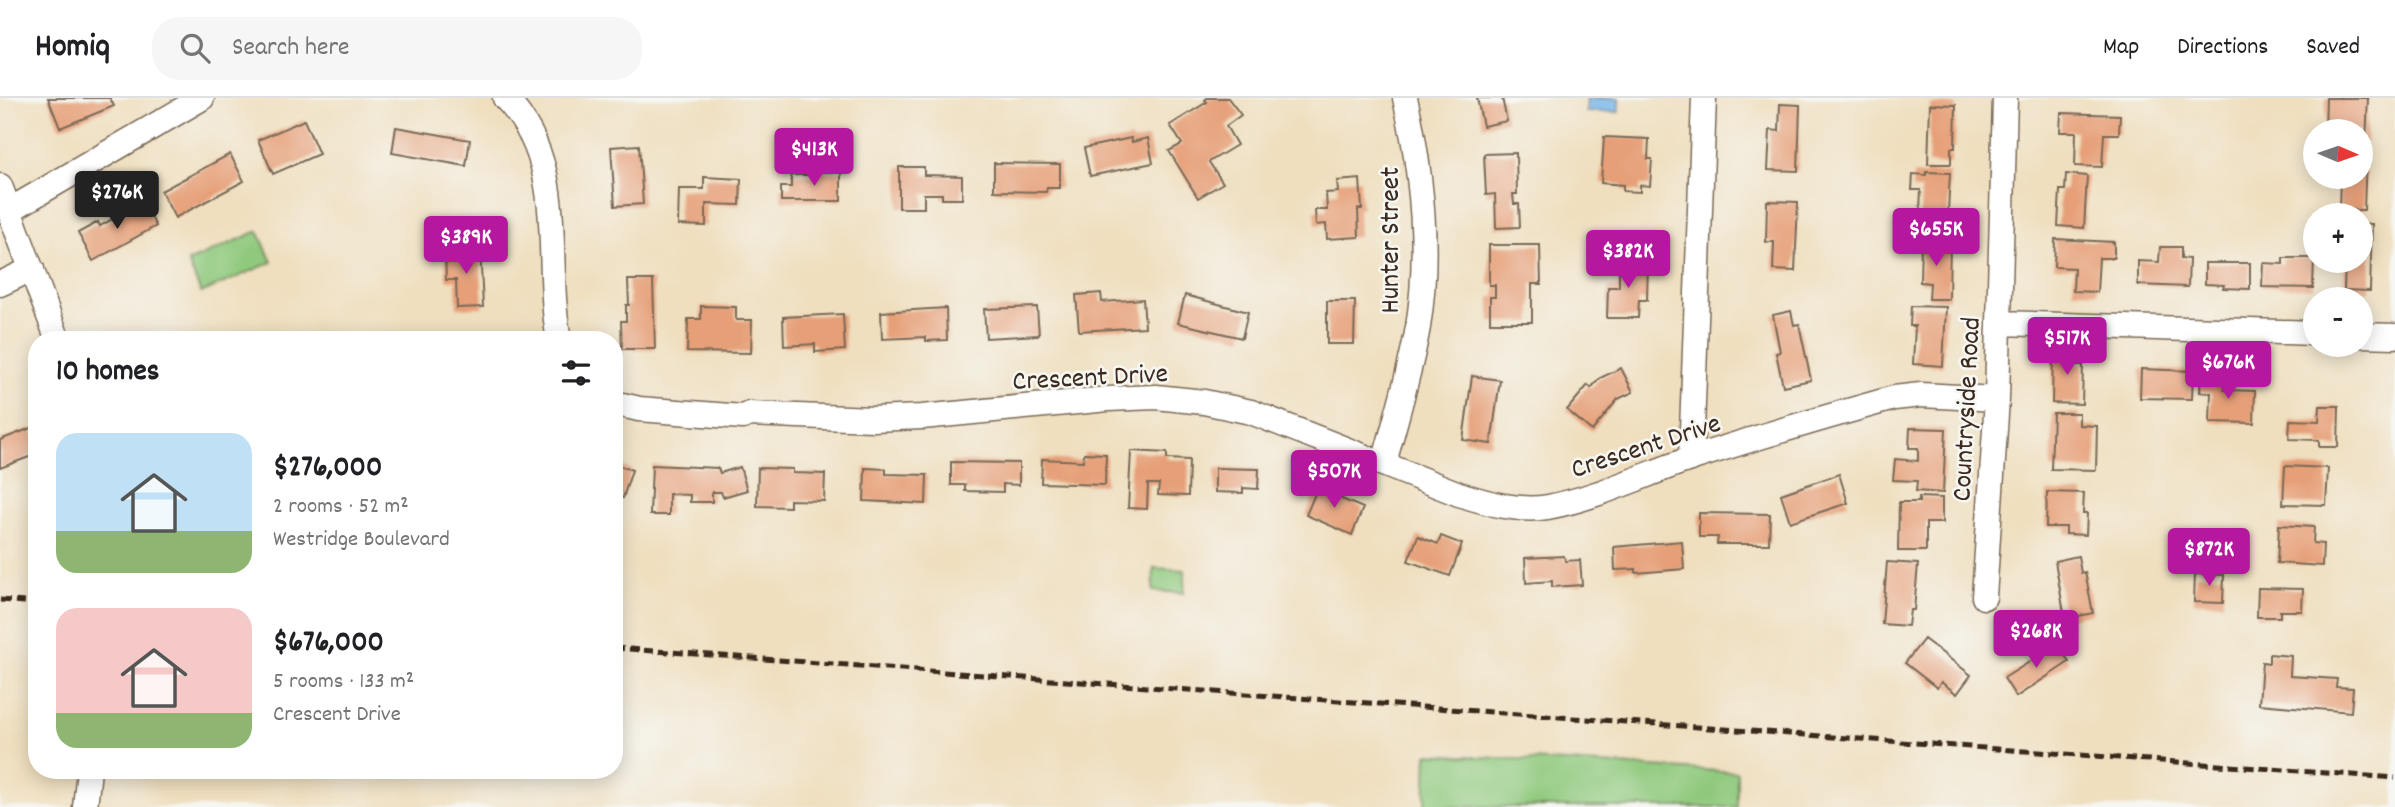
<!DOCTYPE html>
<meta charset="utf-8">
<style>
body{margin:0;font-family:Dekko,sans-serif;background:#f6f6f6;color:#202124;height:100vh;display:flex;flex-direction:column;font-size:26px;white-space:nowrap}
*{box-sizing:border-box;margin:0}
p{font-size:23px;color:#757577}
.icon{flex:none;width:38px;height:38px;fill:none;stroke:currentColor;stroke-width:2;stroke-linecap:round;stroke-linejoin:round}
.map{position:relative;flex:1;overflow:hidden}
.sheet{position:absolute;left:28px;top:233px;width:595px;height:448px;display:flex;flex-direction:column;background:#fff;border-radius:28px;box-shadow:0 4px 18px #0003}
.sheet>*{flex:none}
.needle{width:46px;rotate:92deg}
.buttons{position:absolute;left:2303px;top:21px;display:grid;gap:14px}
.buttons a{display:grid;place-items:center;width:70px;height:70px;border-radius:50%;background:#fff;box-shadow:0 4px 18px #0003;font-size:35px}
.price{position:absolute;translate:-50% -60px;padding:0 16px;border-radius:7px;background:#b5179e;color:#fff;font-size:23px;line-height:46px;filter:drop-shadow(0 2px 4px #0008)}
.price::after{content:'';position:absolute;left:50%;top:42px;width:21px;height:16px;margin-left:-10px;background:inherit;clip-path:polygon(0 0,100% 0,50% 100%)}
.price.on{background:#222;color:#fff}
ul{padding:0;list-style:none}
li{display:flex;align-items:center;gap:21px;height:175px;padding:0 28px}
li span{display:grid;place-items:center;flex:none;width:196px;height:140px;border-radius:21px;color:#555}
li>.icon{margin-inline-start:auto}
span .icon{width:84px;height:84px;fill:#fffc;stroke-width:1}
li b{font-size:30px}
h2{display:flex;justify-content:space-between;align-items:center;height:84px;padding:0 28px;font-size:30px}
header{display:flex;align-items:center;gap:42px;box-sizing:border-box;height:98px;padding:0 35px;background:#fff;border-bottom:2px solid #e0e0e0}
header strong{font-size:33px}
nav{display:flex;gap:38px;margin-inline-start:auto;font-size:24px}
.search{width:490px;height:63px;background:#f6f6f6;display:flex;align-items:center;gap:18px;box-sizing:border-box;padding:0 24px;border-radius:28px;color:#757577;font-size:26px}
.map>svg:first-child{display:block}
</style>
<header>
<strong>Homiq</strong>
<div class="search"><svg class="icon" aria-label="search" viewBox="0 0 24 24"><circle cx="10" cy="10" r="6"/><path d="M15 15l6 6"/></svg>Search here</div>
<nav><a>Map</a><a>Directions</a><a>Saved</a></nav>
</header>
<div class="map">
<svg width="2395" height="709" viewBox="0 0 2395 709">
<rect width="100%" height="100%" fill="#f6f6f2"/>
<filter id="ink" filterUnits="userSpaceOnUse"><feTurbulence type="fractalNoise" baseFrequency=".0143" numOctaves="2"/><feDisplacementMap in="SourceGraphic" scale="14" xChannelSelector="R" yChannelSelector="G"/><feConvolveMatrix kernelMatrix="1 2 1 2 8 2 1 2 1" color-interpolation-filters="sRGB"/></filter>
<filter id="wash" filterUnits="userSpaceOnUse"><feTurbulence type="fractalNoise" baseFrequency=".00686" numOctaves="4" result="noise"/><feDisplacementMap in="SourceGraphic" scale="28" xChannelSelector="R" yChannelSelector="G"/><feGaussianBlur stdDeviation="1.57" result="paint"/><feColorMatrix in="noise" values="0 0 0 0 0 0 0 0 0 0 0 0 0 0 0 0 0 1.4 0 .05"/><feComposite in="paint" operator="in"/></filter>
<g filter="url(#wash)">
<rect width="100%" height="100%" fill="#efdfbf"/>
<path fill="#8fc97d" stroke="#657a4e" stroke-width="2" d="M 258,133 L 272,164 L 201,195 L 188,164 Z
M 1154,470 L 1185,472 L 1184,495 L 1153,493 Z
M 1427,656 L 1737,674 L 1737,709 L 1425,709 Z"/>
<path fill="#76b5e9" stroke="#587084" stroke-width="2" d="M 1587,0 L 1619,0 L 1619,14 L 1586,14 Z"/>
<g id="blocks">
<path fill="#e69f77" d="M 48,0 L 110,0 L 114,8 L 60,30 Z
M 1207,0 L 1228,0 L 1241,17 L 1226,28 L 1237,47 L 1209,64 L 1223,85 L 1198,100 L 1169,53 L 1182,46 L 1170,27 L 1207,4 L 1205,2 Z
M 1477,0 L 1502,0 L 1507,23 L 1483,28 Z
M 2326,0 L 2368,0 L 2366,45 L 2361,45 L 2361,33 L 2325,33 Z
M 1780,6 L 1800,7 L 1798,73 L 1768,72 L 1770,32 L 1779,33 Z
M 1930,6 L 1956,7 L 1955,50 L 1951,50 L 1951,66 L 1928,66 Z
M 2061,15 L 2120,17 L 2119,36 L 2104,36 L 2102,69 L 2075,68 L 2076,34 L 2060,34 Z
M 304,22 L 319,56 L 273,76 L 258,42 Z
M 396,29 L 470,42 L 466,68 L 392,55 Z
M 1604,39 L 1649,41 L 1648,61 L 1652,61 L 1650,88 L 1640,87 L 1640,94 L 1623,93 L 1623,87 L 1601,85 Z
M 1131,40 L 1132,44 L 1148,40 L 1153,65 L 1090,78 L 1084,50 Z
M 639,47 L 643,106 L 615,108 L 611,49 Z
M 1516,55 L 1517,96 L 1513,96 L 1514,106 L 1519,106 L 1520,129 L 1496,130 L 1495,96 L 1486,97 L 1484,56 Z
M 230,56 L 244,83 L 175,120 L 161,93 Z
M 2361,58 L 2366,58 L 2364,112 L 2339,112 L 2340,79 L 2361,79 Z
M 994,65 L 1060,66 L 1060,90 L 1047,90 L 1046,94 L 994,93 Z
M 899,69 L 924,69 L 924,77 L 962,78 L 962,101 L 942,101 L 942,96 L 924,96 L 924,110 L 899,110 Z
M 815,74 L 841,74 L 841,103 L 781,103 L 781,89 L 791,89 L 791,77 L 815,77 Z
M 1926,74 L 1950,75 L 1947,133 L 1919,131 L 1921,92 L 1912,92 L 1913,76 L 1926,77 Z
M 2066,76 L 2087,78 L 2084,130 L 2058,128 L 2060,92 L 2065,92 Z
M 704,79 L 741,81 L 740,107 L 706,106 L 706,128 L 678,127 L 679,91 L 704,91 Z
M 1360,81 L 1362,111 L 1358,111 L 1359,139 L 1327,141 L 1326,126 L 1316,127 L 1315,112 L 1327,112 L 1326,95 L 1338,94 L 1337,83 Z
M 1767,103 L 1798,104 L 1795,173 L 1773,172 L 1774,144 L 1766,144 Z
M 143,104 L 156,128 L 93,163 L 78,135 L 98,124 L 100,128 Z
M 2361,126 L 2372,126 L 2370,193 L 2344,192 L 2345,163 L 2361,163 Z
M 2055,141 L 2114,144 L 2114,160 L 2099,160 L 2097,194 L 2073,193 L 2074,170 L 2054,169 Z
M 1921,143 L 1950,144 L 1949,201 L 1929,201 L 1930,185 L 1920,184 Z
M 1489,147 L 1540,147 L 1541,186 L 1532,186 L 1532,224 L 1490,224 L 1490,199 L 1495,199 L 1495,187 L 1489,187 Z
M 480,149 L 483,209 L 457,210 L 456,182 L 446,182 L 445,151 Z
M 2160,149 L 2181,149 L 2181,160 L 2189,161 L 2188,189 L 2138,187 L 2138,163 L 2159,164 Z
M 2283,160 L 2314,160 L 2313,190 L 2262,189 L 2263,165 L 2283,166 Z
M 1619,163 L 1648,163 L 1647,202 L 1639,202 L 1638,220 L 1607,220 L 1608,189 L 1619,189 Z
M 2205,165 L 2250,165 L 2250,191 L 2223,190 L 2224,187 L 2205,186 Z
M 628,182 L 653,182 L 655,251 L 622,251 L 621,223 L 626,223 L 626,207 L 629,207 Z
M 1101,195 L 1102,204 L 1143,201 L 1145,229 L 1079,233 L 1076,197 Z
M 1185,197 L 1248,214 L 1242,240 L 1178,225 Z
M 1327,203 L 1355,203 L 1354,246 L 1327,246 Z
M 701,208 L 736,209 L 736,222 L 752,222 L 751,255 L 687,254 L 688,221 L 701,221 Z
M 1911,208 L 1946,209 L 1943,268 L 1913,266 L 1915,228 L 1910,228 Z
M 1037,209 L 1039,237 L 986,240 L 984,211 Z
M 946,210 L 947,242 L 926,243 L 926,239 L 882,241 L 881,214 Z
M 1791,213 L 1794,227 L 1799,226 L 1811,282 L 1783,288 L 1776,255 L 1780,254 L 1773,217 Z
M 843,216 L 845,252 L 815,254 L 815,246 L 784,248 L 783,219 Z
M 2053,250 L 2077,251 L 2077,267 L 2083,267 L 2082,306 L 2052,305 Z
M 1621,270 L 1633,294 L 1618,301 L 1592,333 L 1567,312 L 1588,287 L 1591,290 L 1600,280 Z
M 2141,271 L 2193,273 L 2192,301 L 2140,300 Z
M 2201,275 L 2225,275 L 2224,292 L 2255,293 L 2254,325 L 2210,324 L 2211,295 L 2200,294 Z
M 1472,278 L 1500,282 L 1491,346 L 1463,342 Z
M 2320,308 L 2339,308 L 2338,349 L 2319,349 L 2319,342 L 2289,341 L 2290,322 L 2319,323 Z
M 2053,315 L 2079,315 L 2079,327 L 2097,328 L 2096,372 L 2051,371 Z
M 31,330 L 37,346 L 37,356 L 0,370 L 0,342 Z
M 1910,330 L 1946,331 L 1943,395 L 1916,393 L 1917,383 L 1893,382 L 1895,361 L 1918,363 L 1918,350 L 1909,350 Z
M 1131,353 L 1167,355 L 1167,361 L 1189,362 L 1188,398 L 1158,397 L 1159,386 L 1148,386 L 1147,411 L 1128,410 Z
M 1084,355 L 1106,356 L 1105,387 L 1041,385 L 1042,361 L 1083,363 Z
M 951,364 L 1019,365 L 1019,387 L 1003,386 L 1003,394 L 965,393 L 965,387 L 951,387 Z
M 614,366 L 632,372 L 623,400 L 614,397 Z
M 652,367 L 718,370 L 720,375 L 740,369 L 747,392 L 723,399 L 721,394 L 712,394 L 712,404 L 690,404 L 690,397 L 669,396 L 669,417 L 650,417 Z
M 2285,368 L 2328,370 L 2326,407 L 2283,406 Z
M 758,370 L 793,371 L 793,375 L 825,376 L 824,403 L 790,402 L 790,409 L 757,408 Z
M 865,370 L 886,371 L 886,376 L 927,377 L 926,406 L 864,403 Z
M 1215,370 L 1259,371 L 1258,391 L 1243,390 L 1243,395 L 1215,394 Z
M 1839,376 L 1848,405 L 1790,424 L 1781,396 Z
M 1319,386 L 1339,395 L 1337,399 L 1363,410 L 1352,437 L 1306,417 Z
M 2047,394 L 2084,395 L 2083,415 L 2087,415 L 2086,437 L 2066,436 L 2066,429 L 2046,429 Z
M 1919,399 L 1942,400 L 1942,425 L 1926,425 L 1926,453 L 1898,453 L 1899,404 L 1919,404 Z
M 1699,415 L 1770,416 L 1769,446 L 1717,446 L 1718,439 L 1699,439 Z
M 2279,427 L 2314,429 L 2313,445 L 2323,446 L 2322,468 L 2277,465 Z
M 1418,438 L 1438,446 L 1441,438 L 1462,446 L 1450,478 L 1408,463 Z
M 1682,443 L 1684,471 L 1636,475 L 1636,471 L 1615,472 L 1614,449 Z
M 1564,458 L 1565,463 L 1580,462 L 1582,487 L 1552,489 L 1552,483 L 1526,485 L 1525,460 Z
M 2078,458 L 2081,475 L 2085,474 L 2093,515 L 2065,521 L 2055,463 Z
M 1887,464 L 1918,466 L 1914,512 L 1910,512 L 1908,528 L 1882,526 Z
M 2195,476 L 2224,477 L 2223,505 L 2194,504 Z
M 2258,490 L 2303,491 L 2302,513 L 2280,513 L 2280,519 L 2257,519 Z
M 1924,541 L 1971,577 L 1957,596 L 1941,584 L 1937,590 L 1905,565 Z
M 2058,546 L 2069,564 L 2016,599 L 2004,580 Z
M 2269,556 L 2291,558 L 2290,578 L 2337,581 L 2336,589 L 2353,590 L 2351,614 L 2259,606 L 2262,564 L 2269,565 Z"/>
</g>
</g>
<g filter="url(#ink)">
<use href="#blocks" fill-opacity="0" stroke="#7a6956" stroke-width="2"/>
<g fill="none" stroke-linecap="round" stroke-linejoin="round">
<g stroke="#7a6956" stroke-width="27">
<path id="minor" d="M 505,0 C 570,68 543,158 559,242
M 0,88 L 58,242
M 10,112 L 202,0
M 0,186 L 32,171
M 1999,225 L 2315,235
M 2361,237 L 2395,238
M 614,305 L 639,311 L 743,319 L 749,316 L 873,321 L 922,319 L 1108,301 L 1156,299 L 1204,304 L 1251,314 L 1459,396 C 1487,405 1518,414 1548,409 C 1596,400 1643,377 1690,361 C 1757,339 1826,319 1894,300 L 1921,297 L 1997,301
M 1691,361 L 1704,0
M 1384,365 C 1396,320 1410,275 1418,229 C 1430,153 1422,75 1405,0
M 1984,499 L 1997,301 L 2005,0
M 85,709 L 89,672"/>
</g>
<use href="#minor" stroke="#fff" stroke-width="24"/>
<path stroke="#3b2a1e" stroke-width="5" stroke-dasharray="10 5" stroke-linecap="butt" d="M 0,502 L 37,505
M 614,550 L 2395,680"/>
</g>
</g>
<g text-anchor="middle" stroke-width="5" stroke-linejoin="round" paint-order="stroke">
<g font-size="28" fill="#3b2a1e" stroke="#f6f6f2">
<text transform="translate(1388 142) rotate(-90)" y="10">Hunter Street</text>
<text transform="translate(1090 277) rotate(-3)" y="10">Crescent Drive</text>
<text transform="translate(1964 311) rotate(-87)" y="10">Countryside Road</text>
<text transform="translate(1645 346) rotate(-18)" y="10">Crescent Drive</text>
</g>
</g>
</svg>
<div class="buttons">
<a><svg class="needle" viewBox="-14 -14 28 28"><path d="M0-13l5 13h-10z" fill="#e53935"/><path d="M0 13l5-13h-10z" fill="#757577"/></svg></a>
<a>+</a>
<a>−</a>
</div>
<b class="price" style="left:814px;top:90px">$413K</b>
<b class="price on" style="left:117px;top:133px">$276K</b>
<b class="price" style="left:1936px;top:170px">$655K</b>
<b class="price" style="left:466px;top:178px">$389K</b>
<b class="price" style="left:1628px;top:192px">$382K</b>
<b class="price" style="left:2067px;top:279px">$517K</b>
<b class="price" style="left:2228px;top:303px">$676K</b>
<b class="price" style="left:1334px;top:412px">$507K</b>
<b class="price" style="left:2209px;top:490px">$872K</b>
<b class="price" style="left:2036px;top:572px">$268K</b>
<section class="sheet">
<h2>10 homes<svg class="icon" aria-label="filters" viewBox="0 0 24 24"><path d="M4 7h16M4 17h16"/><circle cx="9" cy="7" r="2"/><circle cx="15" cy="17" r="2"/></svg></h2>
<ul>
<li><span style="background:linear-gradient(#bfe0f5 70%,#8fb573 0)"><svg class="icon" aria-label="home" viewBox="0 0 24 24"><path d="M3 11l9-7 9 7M6 9v11h12V9"/></svg></span><div><b>$276,000</b><p>2 rooms · 52 m²</p><p>Westridge Boulevard</p></div></li>
<li><span style="background:linear-gradient(#f6c9c9 75%,#8fb573 0)"><svg class="icon" aria-label="home" viewBox="0 0 24 24"><path d="M3 11l9-7 9 7M6 9v11h12V9"/></svg></span><div><b>$676,000</b><p>5 rooms · 133 m²</p><p>Crescent Drive</p></div></li>
</ul>
</section>
</div>
